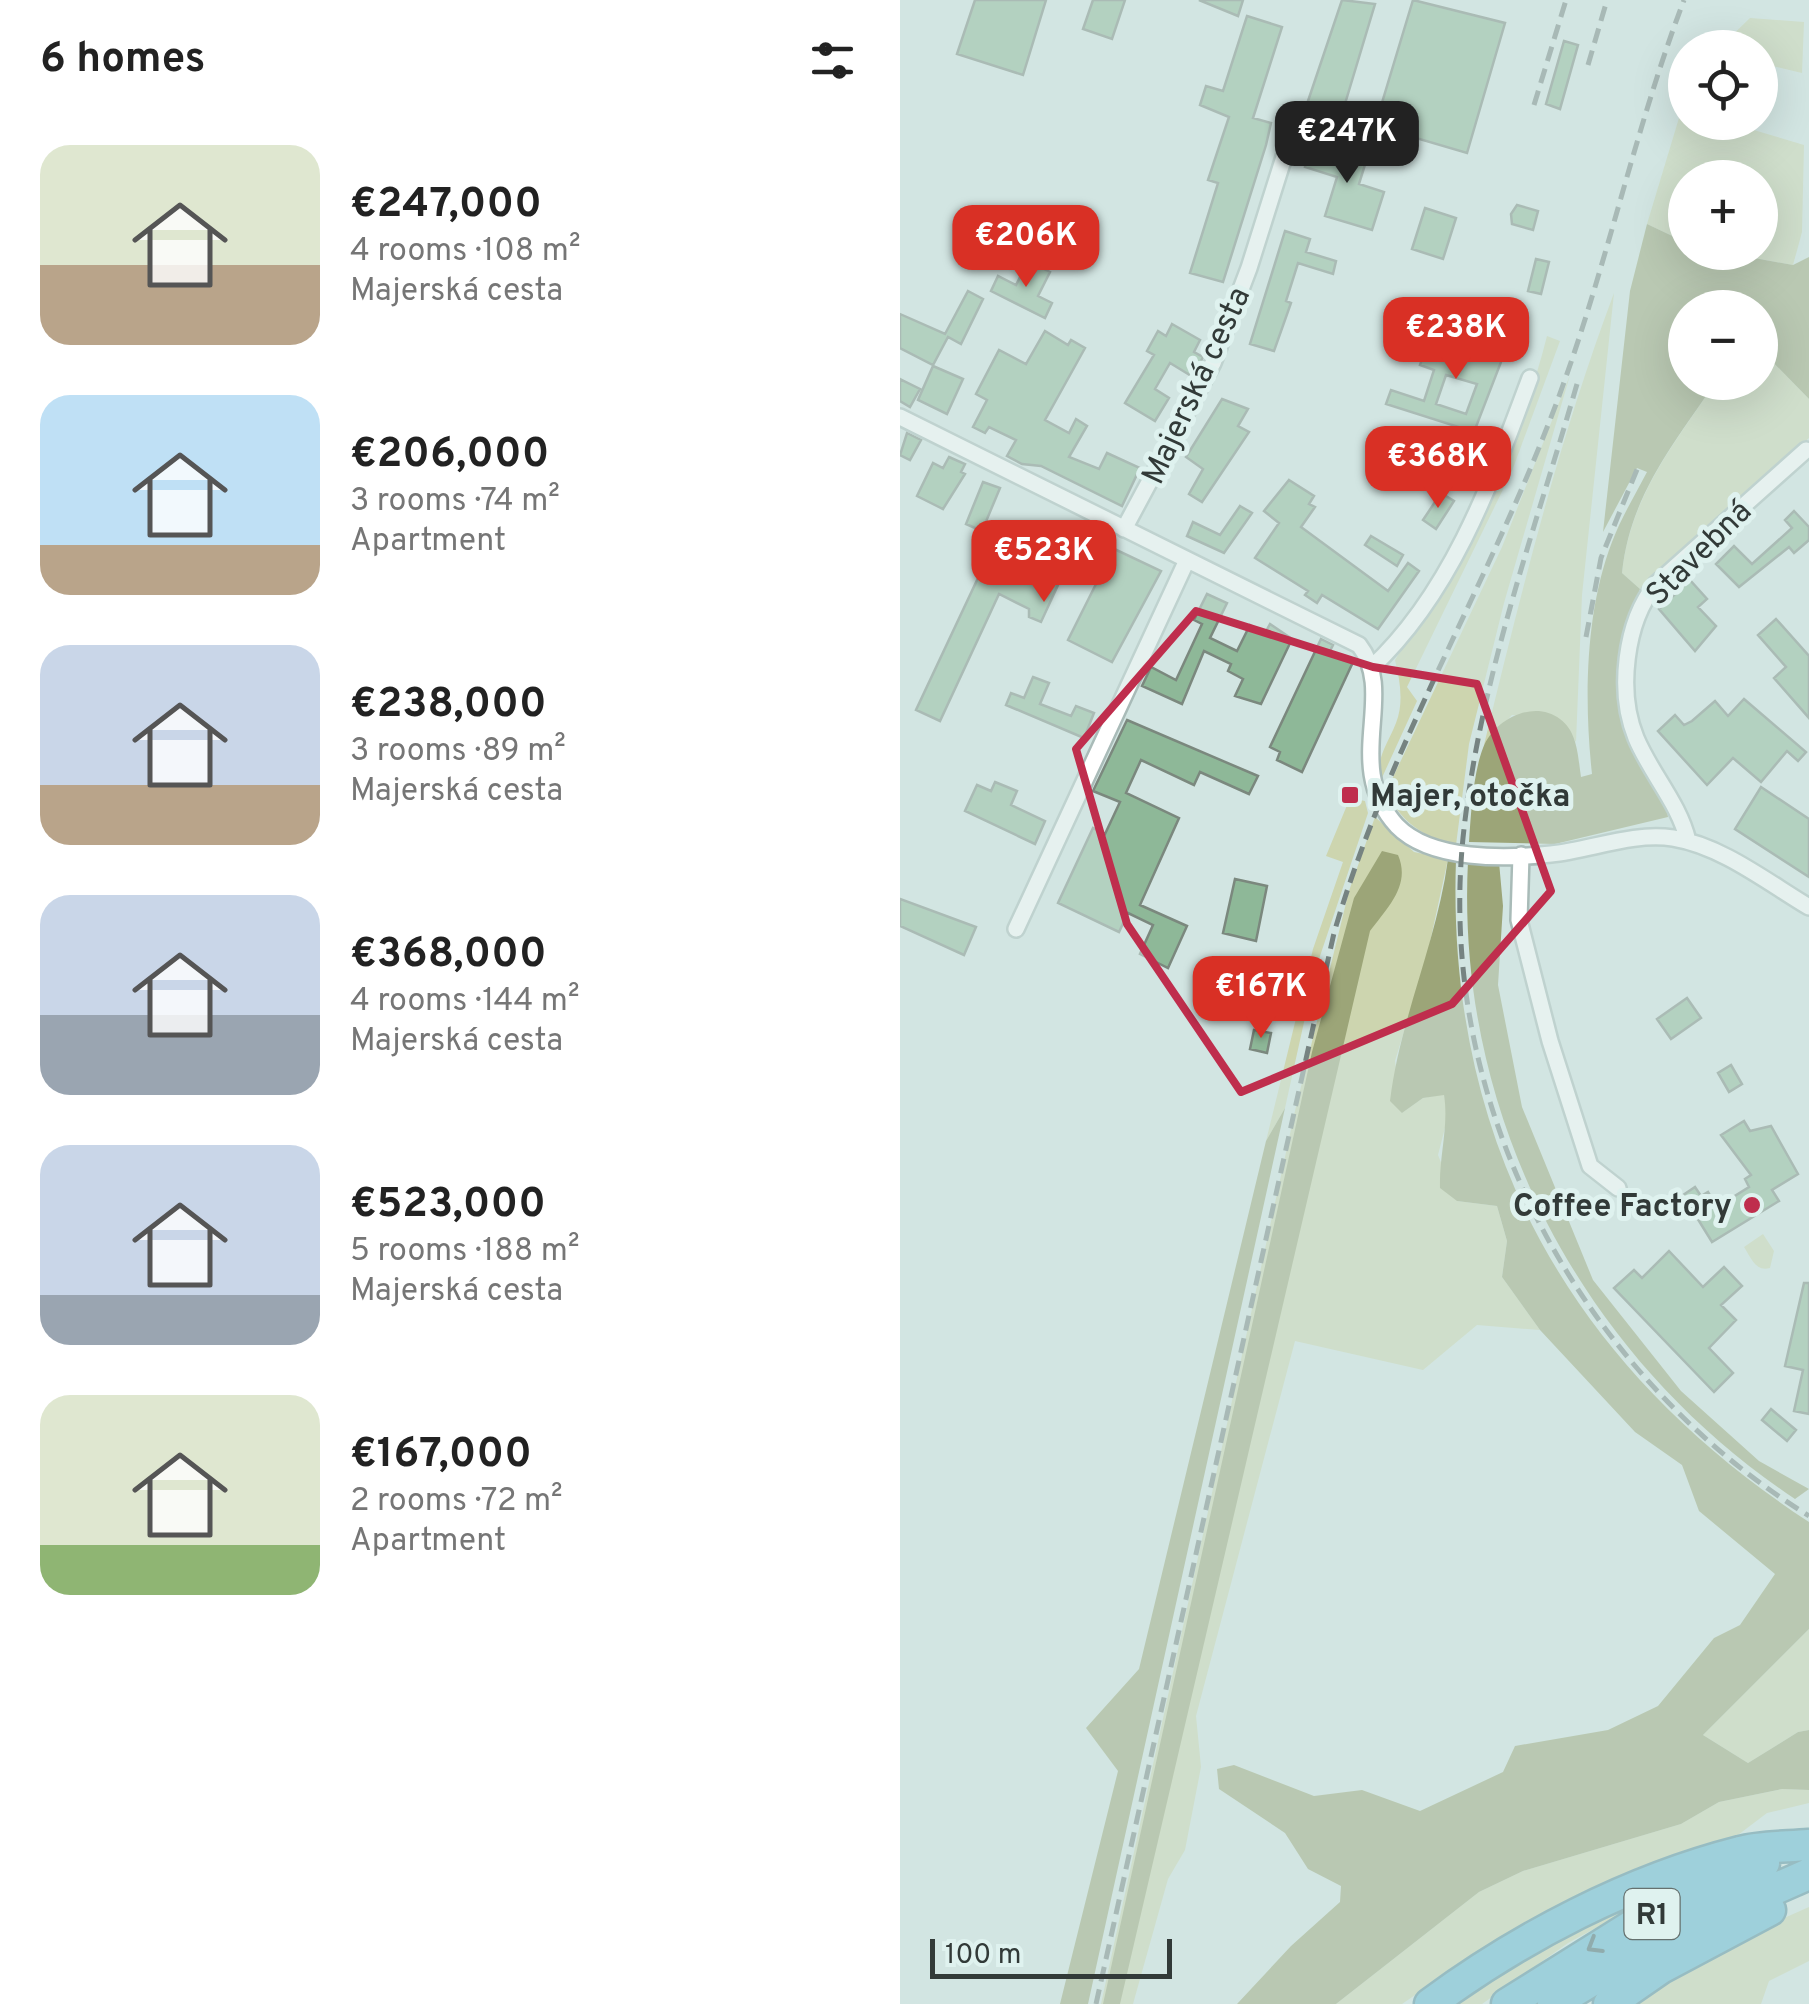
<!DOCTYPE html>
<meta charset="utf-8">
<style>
body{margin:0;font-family:Overpass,sans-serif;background:#f2f2f2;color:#222;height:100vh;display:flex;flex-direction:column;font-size:38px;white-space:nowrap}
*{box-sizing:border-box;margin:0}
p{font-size:32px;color:#767676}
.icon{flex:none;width:55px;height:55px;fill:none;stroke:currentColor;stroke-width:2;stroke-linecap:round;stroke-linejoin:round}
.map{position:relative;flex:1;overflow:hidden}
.side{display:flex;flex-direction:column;background:#fff;width:900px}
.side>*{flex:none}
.tools{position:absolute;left:768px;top:30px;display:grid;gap:20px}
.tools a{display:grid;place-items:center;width:110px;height:110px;border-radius:50%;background:#fff;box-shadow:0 10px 40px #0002;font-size:50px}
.scale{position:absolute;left:30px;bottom:25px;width:242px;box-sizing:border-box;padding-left:10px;border:5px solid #323a38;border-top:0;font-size:28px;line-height:35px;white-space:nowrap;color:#323a38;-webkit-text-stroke:8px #dff2ef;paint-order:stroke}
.price{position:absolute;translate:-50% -85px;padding:0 22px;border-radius:20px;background:#d93025;color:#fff;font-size:32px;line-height:65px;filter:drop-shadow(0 2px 5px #0008)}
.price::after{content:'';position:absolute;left:50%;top:60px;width:30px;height:22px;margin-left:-15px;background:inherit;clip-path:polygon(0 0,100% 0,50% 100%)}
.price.on{background:#222;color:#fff}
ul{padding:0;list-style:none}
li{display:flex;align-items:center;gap:30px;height:250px;padding:0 40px}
li span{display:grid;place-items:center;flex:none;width:280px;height:200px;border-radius:30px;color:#555}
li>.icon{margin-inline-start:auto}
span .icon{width:120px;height:120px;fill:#fffc;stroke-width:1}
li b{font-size:42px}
h2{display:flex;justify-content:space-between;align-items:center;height:120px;padding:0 40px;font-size:42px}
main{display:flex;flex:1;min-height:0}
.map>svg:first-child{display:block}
</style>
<main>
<section class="side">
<h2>6 homes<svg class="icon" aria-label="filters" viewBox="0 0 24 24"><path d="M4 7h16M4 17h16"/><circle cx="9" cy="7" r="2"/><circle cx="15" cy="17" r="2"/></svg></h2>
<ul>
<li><span style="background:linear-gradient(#dfe7d0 60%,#b9a48a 0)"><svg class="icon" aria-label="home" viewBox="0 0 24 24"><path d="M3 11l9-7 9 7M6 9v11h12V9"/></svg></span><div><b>€247,000</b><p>4 rooms · 108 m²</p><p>Majerská cesta</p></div></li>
<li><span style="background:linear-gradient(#bfe0f5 75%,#b9a48a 0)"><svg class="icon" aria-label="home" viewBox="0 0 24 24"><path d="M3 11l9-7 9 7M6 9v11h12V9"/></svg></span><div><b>€206,000</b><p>3 rooms · 74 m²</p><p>Apartment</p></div></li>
<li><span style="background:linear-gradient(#c9d6e8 70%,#b9a48a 0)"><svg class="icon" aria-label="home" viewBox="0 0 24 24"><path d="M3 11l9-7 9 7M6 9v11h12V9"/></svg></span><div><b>€238,000</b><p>3 rooms · 89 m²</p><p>Majerská cesta</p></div></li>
<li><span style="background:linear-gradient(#c9d6e8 60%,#9aa5b1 0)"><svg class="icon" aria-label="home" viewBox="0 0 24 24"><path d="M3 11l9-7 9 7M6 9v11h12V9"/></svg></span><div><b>€368,000</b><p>4 rooms · 144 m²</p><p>Majerská cesta</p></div></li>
<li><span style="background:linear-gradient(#c9d6e8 75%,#9aa5b1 0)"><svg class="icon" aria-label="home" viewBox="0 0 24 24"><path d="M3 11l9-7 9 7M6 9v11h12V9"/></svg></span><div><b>€523,000</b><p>5 rooms · 188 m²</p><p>Majerská cesta</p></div></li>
<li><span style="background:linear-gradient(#dfe7d0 75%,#8fb573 0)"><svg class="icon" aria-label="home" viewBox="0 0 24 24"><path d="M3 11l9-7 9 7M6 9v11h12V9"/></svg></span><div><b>€167,000</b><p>2 rooms · 72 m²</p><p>Apartment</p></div></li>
</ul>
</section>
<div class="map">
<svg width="909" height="2004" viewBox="0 0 909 2004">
<rect width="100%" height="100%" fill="#d2e5e2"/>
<path fill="#cdd5af" d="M 850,18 L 904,22 L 902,73 L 860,63 L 860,48 L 820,47 Z
M 782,108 L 785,122 L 830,123 L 904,145 L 902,232 L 893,265 L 827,253 L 860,252 L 860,178 L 785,178 L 785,242 L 747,224 Z
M 714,293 L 682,595 L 676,742 L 661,720 L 612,715 L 584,745 C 621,593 659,439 714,293 Z
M 647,336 L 660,341 L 612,471 L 507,687 L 517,701 L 480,782 C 476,756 487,746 496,723 C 504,703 500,680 495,660 C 561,550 615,463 647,336 Z
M 860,349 L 909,399 L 909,438 L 740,589 L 722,573 C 730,497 774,444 815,383 L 860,382 Z
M 670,375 L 604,603 L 569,744 L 556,845 C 525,838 498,821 487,790 L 602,547 Z
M 450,798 L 465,801 L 468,813 L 416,968 L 385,1108 L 366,1141 L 413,949 L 443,862 L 426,856 Z
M 475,817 L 514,852 L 548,859 L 527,956 L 495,1061 L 502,1113 L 523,1098 L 544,1094 L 548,1116 L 538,1155 L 557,1201 L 597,1206 L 607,1241 L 602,1277 L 640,1330 L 577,1325 L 523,1370 L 395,1341 L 296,1716 L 301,1767 L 285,1850 L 268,1879 L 233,2004 L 201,2004 L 395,1111 L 449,891 Z
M 863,1234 L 874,1251 L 870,1268 C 856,1272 851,1258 844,1247 Z
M 909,1629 L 909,1730 L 898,1732 L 848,1763 L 803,1735 Z
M 882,1789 L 909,1790 L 909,1803 L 867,1813 L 830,1841 L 709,1883 L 641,1915 L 588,1945 L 502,2004 L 436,2004 L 579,1892 L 623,1871 L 781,1824 L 819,1802 Z
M 790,1877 L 668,1943 L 582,2004 L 545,2004 L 654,1936 Z
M 909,1907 L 909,1961 L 869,1981 L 861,2004 L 730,2004 L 853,1932 Z"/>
<path fill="#9ca578" d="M 747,224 L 785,242 L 785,252 L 827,253 L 893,265 L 909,257 L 909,399 L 860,349 L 860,308 L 785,308 L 785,382 L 815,383 C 773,445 730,496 722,573 L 740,589 C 717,649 725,706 746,767 C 751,784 767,800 768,817 L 655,844 L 569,842 C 571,814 573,774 583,748 C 594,719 634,699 660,719 C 678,732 678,758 681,777 L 692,774 C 684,701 685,612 712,542 C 721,518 735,495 747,472 L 737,468 L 703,532 L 730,291 Z
M 482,851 L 498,855 C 511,885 488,907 470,931 L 220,2004 L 203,2004 L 412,1052 L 454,898 Z
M 548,859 L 556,859 C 546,1145 672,1367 909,1522 L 909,1629 L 803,1735 L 848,1763 L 898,1732 L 909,1730 L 909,1790 L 882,1789 L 819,1802 L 781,1824 L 623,1871 L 579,1892 L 436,2004 L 337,2004 L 391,1946 L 440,1902 L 441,1886 L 408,1869 L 385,1833 L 319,1789 L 317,1769 L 334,1765 L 414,1796 L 462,1790 L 520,1811 L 603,1772 L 615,1746 L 708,1730 L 758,1706 L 814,1638 L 840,1625 L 875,1574 L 799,1511 L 782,1465 L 735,1432 L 640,1330 L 602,1277 L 607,1241 L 597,1206 L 557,1201 L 540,1188 C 539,1156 549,1126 544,1095 L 523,1098 L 502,1113 L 490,1101 C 500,1018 537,942 548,859 Z
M 568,861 L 599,862 L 603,906 L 598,985 L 622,1107 L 693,1280 L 781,1391 L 859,1461 L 909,1489 L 895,1499 C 683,1358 555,1117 568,861 Z
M 385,1108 L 188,2004 L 160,2004 L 218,1771 L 186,1728 L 239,1669 L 366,1141 Z"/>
<path fill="#8eb898" stroke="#7b887e" stroke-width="2.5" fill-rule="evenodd" d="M 75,0 L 146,0 L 123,75 L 57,54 Z
M 193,0 L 225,0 L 212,39 L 183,29 Z
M 299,0 L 343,0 L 338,16 Z
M 442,0 L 475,4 L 441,117 L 406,107 Z
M 513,0 L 605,23 L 567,153 L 475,126 Z
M 347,16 L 382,27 L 353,118 L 371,123 L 366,145 L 323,282 L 290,273 L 318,183 L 308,180 L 329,117 L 300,105 L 306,86 L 323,91 Z
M 664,41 L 678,45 L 660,109 L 646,104 Z
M 412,143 L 454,156 L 455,151 L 468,155 L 459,184 L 484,192 L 472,230 L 425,216 L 437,177 L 405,167 Z
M 617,205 L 638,211 L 633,230 L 612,224 L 611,214 Z
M 525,208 L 556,218 L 543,259 L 512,249 Z
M 385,231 L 410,239 L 406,252 L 436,261 L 433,274 L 398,263 L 386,301 L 391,303 L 374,351 L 350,344 Z
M 636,259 L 649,262 L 641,294 L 628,291 Z
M 128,261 L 150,272 L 138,296 L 152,303 L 145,318 L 91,291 L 98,276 L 116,285 Z
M 68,291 L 83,299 L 61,344 L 48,337 L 33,365 L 0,348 L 0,314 L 45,334 Z
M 272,324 L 300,340 L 294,352 L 303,357 L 293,377 L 270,363 L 255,389 L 269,398 L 255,421 L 225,403 L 254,355 L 247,351 L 258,331 L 266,336 Z
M 546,330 L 606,349 L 574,432 L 486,404 L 491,390 L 524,401 L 534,370 L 520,365 L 526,348 L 539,352 ZM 546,375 L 577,384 L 566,414 L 536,404 Z
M 145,331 L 168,345 L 171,340 L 185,348 L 145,420 L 169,433 L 176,419 L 187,426 L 169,457 L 199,469 L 207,453 L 240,468 L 222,506 L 141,466 L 122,464 L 107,456 L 116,440 L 89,427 L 85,433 L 73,427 L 87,400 L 76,394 L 99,350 L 126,364 Z
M 33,366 L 63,379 L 47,414 L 18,400 Z
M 0,379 L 20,389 L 10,407 L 0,401 Z
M 322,399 L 348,409 L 338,426 L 349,432 L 302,502 L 289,494 L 303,469 L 286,457 Z
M 7,433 L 21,440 L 10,460 L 0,455 Z
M 49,457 L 65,464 L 61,472 L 65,474 L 43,509 L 17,496 L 33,463 L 43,468 Z
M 389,480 L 414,496 L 409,504 L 415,507 L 401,527 L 488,591 L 508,563 L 519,571 L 478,629 L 422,595 L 417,603 L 405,595 L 408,591 L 355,558 L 379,523 L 364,511 Z
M 83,482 L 100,488 L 82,531 L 66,524 Z
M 541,493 L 554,501 L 536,529 L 523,520 Z
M 340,506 L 352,513 L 324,553 L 287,536 L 293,522 L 320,535 Z
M 894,511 L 909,527 L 909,540 L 894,553 L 889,547 L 839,587 L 816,564 L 834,546 L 852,564 L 892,528 L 885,520 Z
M 102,527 L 120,535 L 114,557 L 149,572 L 169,528 L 182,534 L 179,540 L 203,552 L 206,545 L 261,571 L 212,662 L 168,640 L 202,572 L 171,557 L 141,622 L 129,617 L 129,609 L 99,594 L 40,721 L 16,710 Z
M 471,536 L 503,555 L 497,566 L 465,545 Z
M 790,580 L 807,599 L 798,607 L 816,626 L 795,651 L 759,609 Z
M 307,594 L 327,603 L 310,638 L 337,651 L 350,625 L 365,633 L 370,624 L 392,639 L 361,704 L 335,696 L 343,679 L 328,671 L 331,664 L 304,651 L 282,704 L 242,686 L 251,667 L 276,680 L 302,624 L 294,620 Z
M 876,619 L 909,656 L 909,718 L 874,678 L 886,667 L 858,635 Z
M 421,639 L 433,645 L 430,651 L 453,662 L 402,772 L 377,760 L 380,752 L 370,747 Z
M 133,677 L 149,683 L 140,704 L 171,716 L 176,706 L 194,713 L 184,738 L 106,705 L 111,693 L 124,698 Z
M 844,699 L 906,752 L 898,761 L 887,751 L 861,782 L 833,758 L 807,785 L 758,731 L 775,715 L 784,725 L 792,721 L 815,701 L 828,716 Z
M 227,720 L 358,776 L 349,794 L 300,772 L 294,785 L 241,760 L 226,793 L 279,818 L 240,905 L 287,926 L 268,968 L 240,954 L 253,925 L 228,913 L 219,932 L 158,903 L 193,828 L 205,834 L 220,802 L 193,791 Z
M 95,782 L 117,791 L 111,805 L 145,821 L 135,844 L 65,811 L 77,785 L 91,791 Z
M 861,787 L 909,819 L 909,877 L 835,829 Z
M 335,879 L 367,886 L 356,941 L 323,933 Z
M 0,899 L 76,927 L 64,955 L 0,926 Z
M 370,967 L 385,970 L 377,1007 L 362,1004 Z
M 787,998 L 801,1018 L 771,1039 L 757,1019 Z
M 354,1030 L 371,1033 L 367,1053 L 350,1049 Z
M 831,1065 L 842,1084 L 829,1092 L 818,1073 Z
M 844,1121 L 850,1131 L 871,1126 L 898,1174 L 872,1190 L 879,1201 L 812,1242 L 783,1195 L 795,1187 L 801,1196 L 808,1192 L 817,1207 L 849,1187 L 845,1179 L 851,1175 L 821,1135 Z
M 769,1251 L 803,1287 L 824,1267 L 842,1286 L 821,1305 L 836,1320 L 809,1348 L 833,1373 L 814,1392 L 714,1288 L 734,1270 L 742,1278 Z
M 904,1283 L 909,1283 L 909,1414 L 894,1411 L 903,1370 L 885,1366 Z
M 871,1409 L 896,1430 L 887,1441 L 862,1420 Z"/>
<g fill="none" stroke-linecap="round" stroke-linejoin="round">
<g stroke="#a9bbb8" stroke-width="20">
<path id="minor" d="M 0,417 L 459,645 C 498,695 441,765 497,826 C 531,861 606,859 651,854 C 691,850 732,832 773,838 C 822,846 867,882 909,907
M 224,529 L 313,363 L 349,268 L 395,122
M 471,668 C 552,593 592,480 630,378
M 788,841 C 779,803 751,774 736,738 C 717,692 725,622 756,584 L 906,450
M 621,855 L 619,920 L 650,1041 L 690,1166 L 718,1188
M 116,929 L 287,560"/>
</g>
<g stroke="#518b9c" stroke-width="35">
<path id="motorway" d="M 530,2004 C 621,1937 730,1880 840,1852 C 861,1846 887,1847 909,1845
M 607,2004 L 746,1917 L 864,1863
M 653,2004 L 760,1939 L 909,1874
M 709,2004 L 761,1968 L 870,1910"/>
</g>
<use href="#minor" stroke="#fff" stroke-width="15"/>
<use href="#motorway" stroke="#61b7d2" stroke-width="30"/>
<path stroke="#768381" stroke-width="5" stroke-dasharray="15 8" stroke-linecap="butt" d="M 688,65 L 707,0
M 634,105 L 666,0
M 677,384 C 634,533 579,682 563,838 C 536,1107 681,1375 909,1516
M 686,637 L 701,558 L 738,467
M 196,2004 L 434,933 C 486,754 581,597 648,425 C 703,286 731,139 784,0"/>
</g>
<defs><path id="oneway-chevron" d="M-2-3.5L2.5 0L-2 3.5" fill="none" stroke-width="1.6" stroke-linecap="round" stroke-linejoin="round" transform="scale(2.5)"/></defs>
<use stroke="#42666e" href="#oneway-chevron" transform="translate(694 1946) rotate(149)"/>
<path d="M0 0H909V2004H0ZM 296,611 L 473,667 L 577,684 L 651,891 L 552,1004 L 341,1092 L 227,924 L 176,749 Z" fill="#d2e5e2" fill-opacity=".55" fill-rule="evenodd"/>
<path fill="none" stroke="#bf2e4d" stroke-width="8" stroke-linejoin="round" d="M 296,611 L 473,667 L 577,684 L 651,891 L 552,1004 L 341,1092 L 227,924 L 176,749 Z"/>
<g fill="#bf2e4d" stroke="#dff2ef" stroke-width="4">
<rect x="440" y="785" width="20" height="20" rx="5"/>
<circle cx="852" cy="1205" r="10"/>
</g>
<g text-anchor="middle" stroke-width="10" stroke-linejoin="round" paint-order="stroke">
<rect fill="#dff2ef" stroke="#66716f" stroke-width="2.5" x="724.5" y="1889" width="55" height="50" rx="8"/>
<g font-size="30" font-weight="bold" fill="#323a38">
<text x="752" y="1924">R1</text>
</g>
<g font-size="32" fill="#323a38" stroke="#dff2ef">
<text transform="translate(295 385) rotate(-65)" y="11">Majerská cesta</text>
<text transform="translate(798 552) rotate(-45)" y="11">Stavebná</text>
</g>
<g font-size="32" font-weight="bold" fill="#323a38" stroke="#dff2ef" text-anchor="start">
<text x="470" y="806">Majer, otočka</text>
<text x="832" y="1216" text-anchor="end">Coffee Factory</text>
</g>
</g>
</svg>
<div class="tools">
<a><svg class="icon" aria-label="locate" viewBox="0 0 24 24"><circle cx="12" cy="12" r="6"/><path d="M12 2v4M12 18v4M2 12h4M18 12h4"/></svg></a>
<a>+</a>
<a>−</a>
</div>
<div class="scale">100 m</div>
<b class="price on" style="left:447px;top:186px">€247K</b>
<b class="price" style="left:126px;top:290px">€206K</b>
<b class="price" style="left:556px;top:382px">€238K</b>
<b class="price" style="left:538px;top:511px">€368K</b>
<b class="price" style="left:144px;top:605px">€523K</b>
<b class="price" style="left:361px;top:1041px">€167K</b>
</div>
</main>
